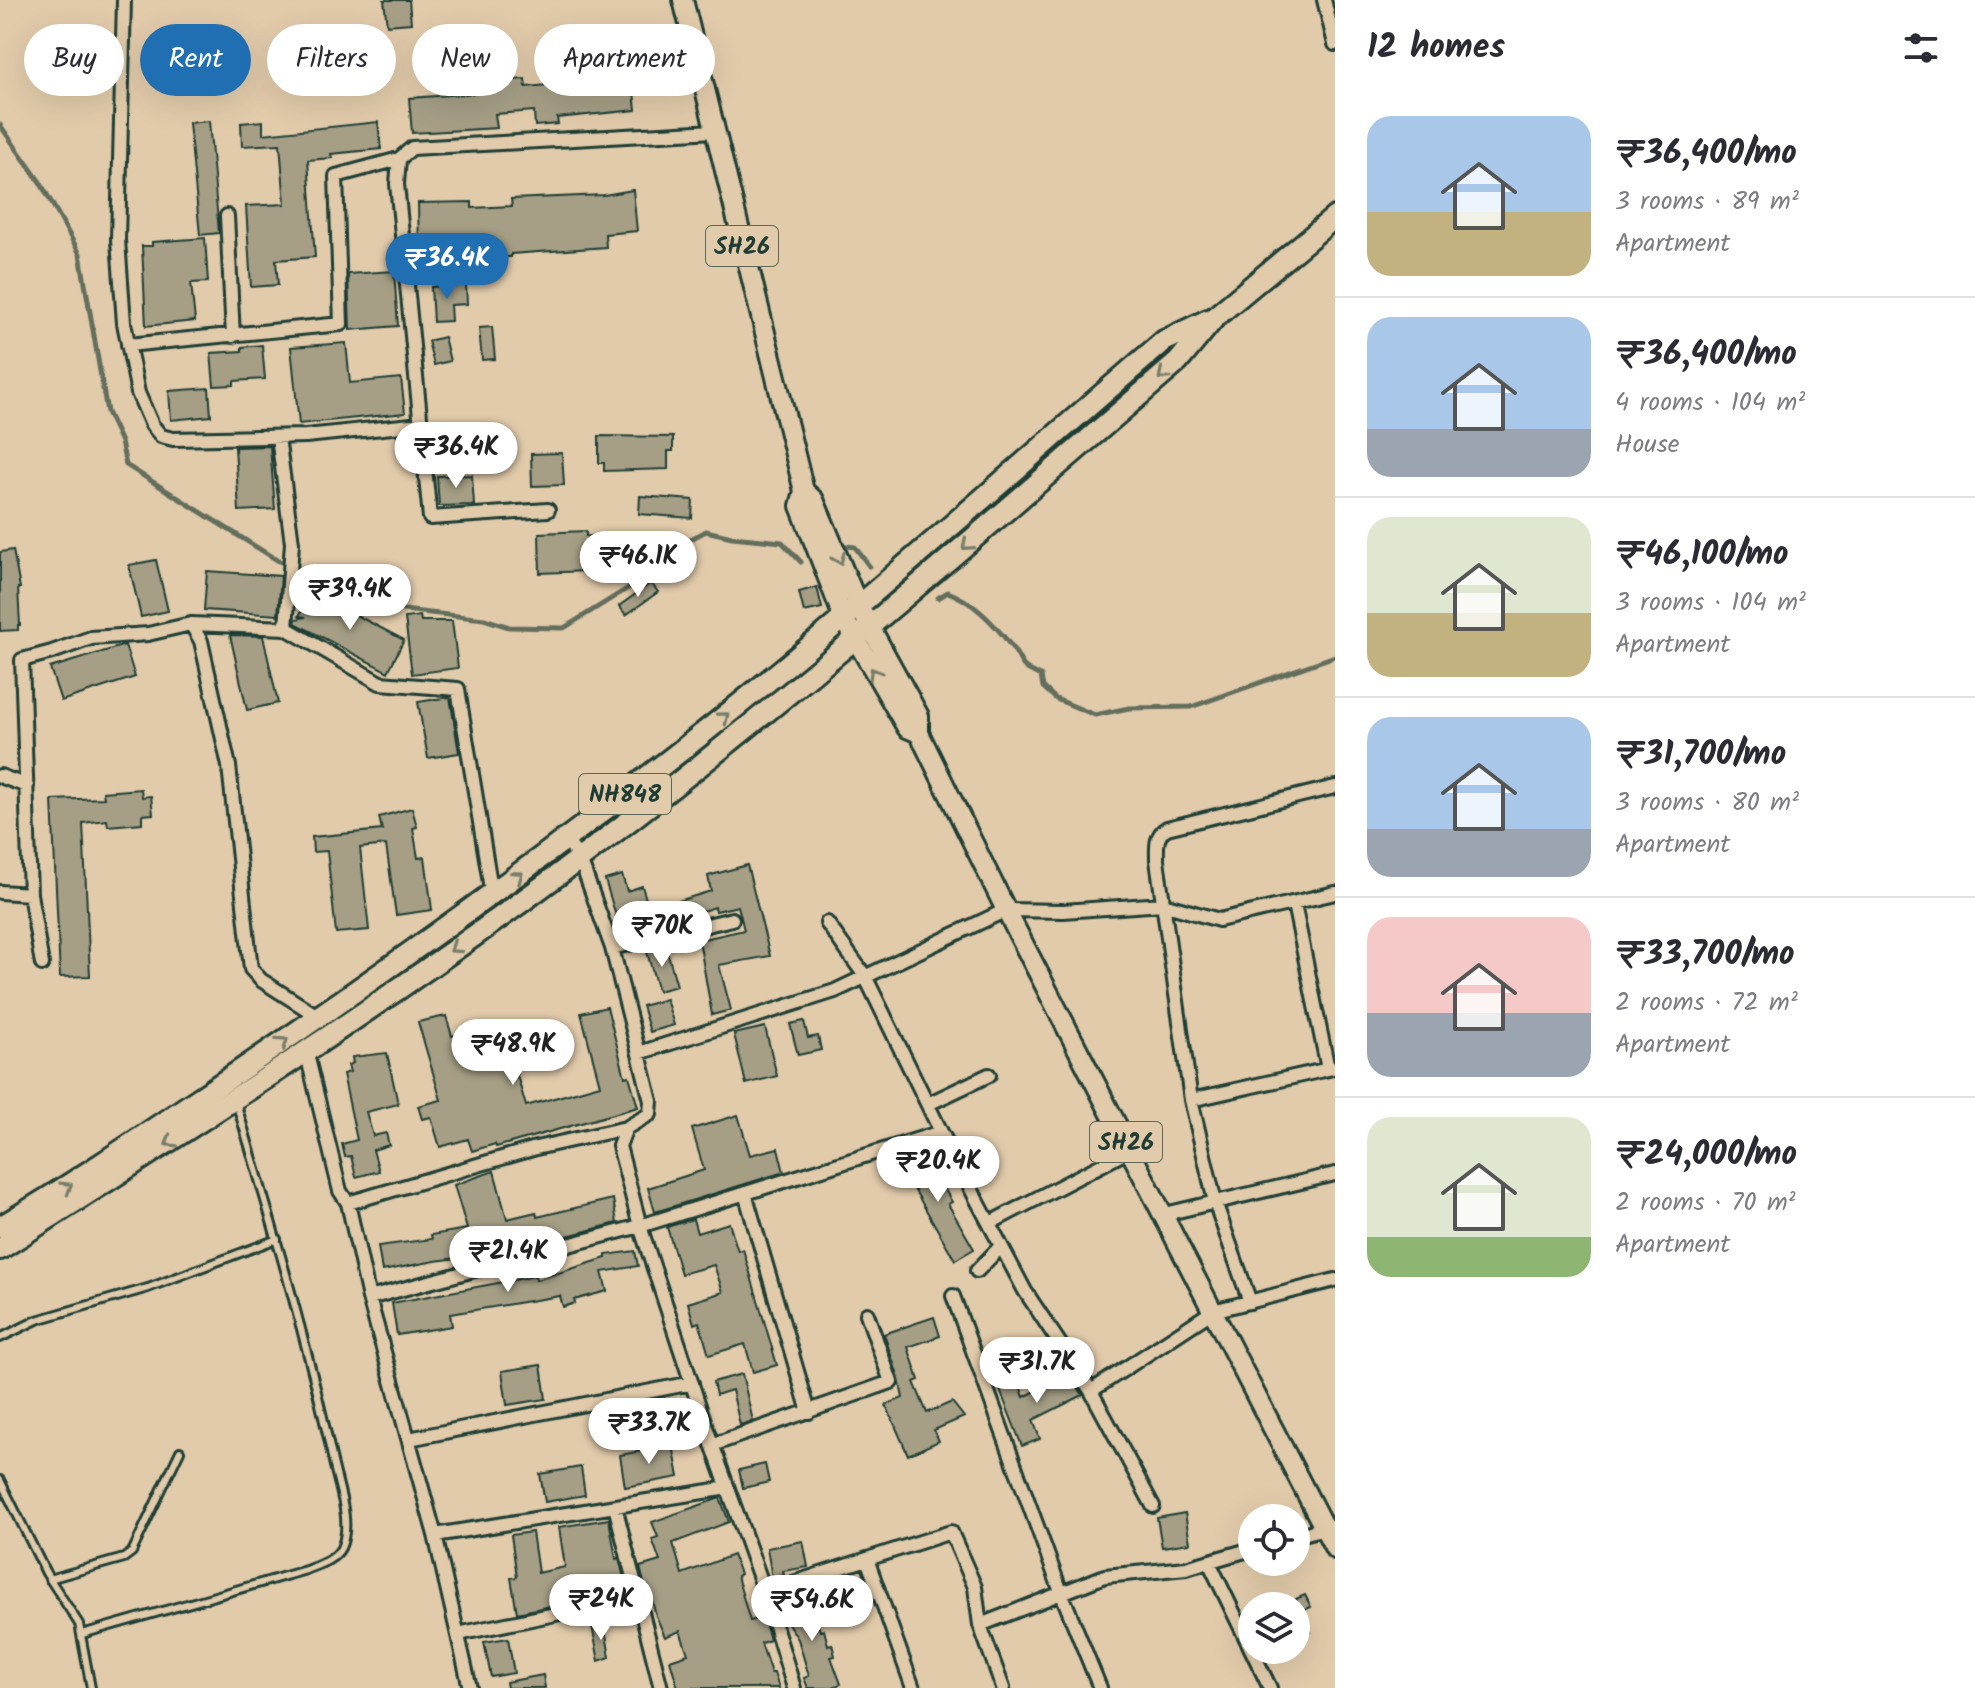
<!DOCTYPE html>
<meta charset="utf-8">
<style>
body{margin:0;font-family:Kalam,sans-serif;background:#f2f2f3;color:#2b2b33;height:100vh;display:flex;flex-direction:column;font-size:30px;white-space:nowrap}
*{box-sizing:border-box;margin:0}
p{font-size:26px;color:#7c7c81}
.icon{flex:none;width:44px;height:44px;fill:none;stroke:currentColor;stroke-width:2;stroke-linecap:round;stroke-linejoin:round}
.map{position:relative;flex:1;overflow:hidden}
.panel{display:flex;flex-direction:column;background:#fff;width:640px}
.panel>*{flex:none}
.guide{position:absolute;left:24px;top:24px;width:760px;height:72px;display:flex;gap:16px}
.controls{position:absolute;left:1238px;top:1504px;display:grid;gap:16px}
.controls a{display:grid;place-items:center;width:72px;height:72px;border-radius:50%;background:#fff;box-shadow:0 8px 32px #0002;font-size:40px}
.price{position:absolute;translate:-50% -68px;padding:0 18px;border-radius:28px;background:#fff;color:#222;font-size:26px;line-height:52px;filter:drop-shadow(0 2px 4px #0008)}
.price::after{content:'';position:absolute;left:50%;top:48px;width:24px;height:18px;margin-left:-12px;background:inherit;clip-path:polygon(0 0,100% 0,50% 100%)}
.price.selected{background:#1f6fb2;color:#fff}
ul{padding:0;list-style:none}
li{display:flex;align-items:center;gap:24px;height:200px;padding:0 32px}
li+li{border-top:2px solid #e1e1e2}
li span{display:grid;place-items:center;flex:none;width:224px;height:160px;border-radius:24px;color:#555}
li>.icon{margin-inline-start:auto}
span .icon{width:96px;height:96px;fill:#fffc;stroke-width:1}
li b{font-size:34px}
h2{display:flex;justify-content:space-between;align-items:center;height:96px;padding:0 32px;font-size:34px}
.chip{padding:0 28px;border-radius:36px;background:#fff;box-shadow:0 8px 32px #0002;font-size:28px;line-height:72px}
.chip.selected{background:#1f6fb2;color:#fff}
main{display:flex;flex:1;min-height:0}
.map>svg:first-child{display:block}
</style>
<main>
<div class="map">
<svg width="1335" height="1688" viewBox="0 0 1335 1688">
<rect width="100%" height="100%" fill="#e2cbab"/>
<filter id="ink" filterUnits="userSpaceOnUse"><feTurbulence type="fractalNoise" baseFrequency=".0125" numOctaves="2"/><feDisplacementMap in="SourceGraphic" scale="16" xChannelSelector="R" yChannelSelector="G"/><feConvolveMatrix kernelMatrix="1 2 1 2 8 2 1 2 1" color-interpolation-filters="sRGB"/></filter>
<g filter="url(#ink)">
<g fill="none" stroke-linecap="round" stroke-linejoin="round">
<path stroke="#636e5d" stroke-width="5" d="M 0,125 L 40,182 L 80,254 L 107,412 L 121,442 L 126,465 L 277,560 L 364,601 L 403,610 L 484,619 L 509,627 L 564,628 L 654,572 L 687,541 L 706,531 L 732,537 L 782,542 L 801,562
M 839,545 L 855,547 L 869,566
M 938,598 L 948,592 C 974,602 995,624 1011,646 C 1026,665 1015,664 1041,676 L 1043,687 L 1056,699 L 1095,715 L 1129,708 L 1191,707 L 1335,656"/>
</g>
<path fill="#a69f86" stroke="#1f3d34" stroke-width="2" d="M 384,0 L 409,0 L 411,23 L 387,25 Z
M 632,73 L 636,110 L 557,118 L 558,124 L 535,126 L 534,111 L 495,114 L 497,128 L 412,133 L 409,98 L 478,93 L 478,83 L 525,79 L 526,87 L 573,83 L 572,79 Z
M 209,121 L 219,233 L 200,235 L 189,123 Z
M 263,121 L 263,134 L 378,122 L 381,149 L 331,154 L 332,158 L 308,160 L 315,257 L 276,260 L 278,285 L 251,287 L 246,206 L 285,204 L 280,144 L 242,146 L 241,123 Z
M 633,190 L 637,231 L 605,234 L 606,247 L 511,254 L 511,257 L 494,257 L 494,249 L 419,250 L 418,203 L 472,202 L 472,208 L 512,206 L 511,199 L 604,195 Z
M 205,238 L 208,282 L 191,283 L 195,321 L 146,326 L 142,246 L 152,246 L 152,242 Z
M 394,271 L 398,326 L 350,330 L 348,274 Z
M 466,284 L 467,304 L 450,305 L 451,321 L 433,322 L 431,287 Z
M 492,327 L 495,359 L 482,360 L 479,328 Z
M 444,337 L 450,361 L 434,365 L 428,341 Z
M 346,343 L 350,383 L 401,378 L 405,413 L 299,424 L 291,347 Z
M 262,345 L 265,379 L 234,381 L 234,385 L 214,386 L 211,353 L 242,351 L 242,347 Z
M 209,388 L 211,416 L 171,420 L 169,391 Z
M 599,436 L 673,437 L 673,451 L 668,451 L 668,469 L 604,471 L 604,463 L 599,463 Z
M 270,446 L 275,509 L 239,511 L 235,447 Z
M 562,453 L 564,485 L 532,486 L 531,454 Z
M 472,475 L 474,505 L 439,506 L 437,476 Z
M 640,496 L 693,500 L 692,518 L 639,514 Z
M 586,531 L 586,536 L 627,537 L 626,566 L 587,566 L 587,571 L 540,573 L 539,533 Z
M 13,550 L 20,588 L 18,588 L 20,625 L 18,625 L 18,630 L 0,631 L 0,552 Z
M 156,560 L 168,611 L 141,617 L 129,565 Z
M 207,571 L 281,576 L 278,615 L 204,610 Z
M 651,583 L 658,592 L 626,615 L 619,606 Z
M 817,587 L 822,608 L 804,612 L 799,592 Z
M 312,592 L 404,640 L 388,672 L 295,623 L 296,619 L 306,617 L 299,616 Z
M 420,616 L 421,621 L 452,621 L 458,668 L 412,674 L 405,618 Z
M 230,635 L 263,636 L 278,703 L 247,710 Z
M 125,645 L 135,677 L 61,701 L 50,668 Z
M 450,697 L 459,753 L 428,758 L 418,702 Z
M 141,789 L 142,797 L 151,796 L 153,814 L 142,815 L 142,823 L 108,826 L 107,820 L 83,823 L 90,976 L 60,977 L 52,800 L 104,798 L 103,792 Z
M 412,808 L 417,827 L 413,828 L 418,858 L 425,857 L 432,910 L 396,915 L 386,845 L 360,848 L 369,930 L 336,933 L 327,851 L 313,852 L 312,837 L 382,830 L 379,817 Z
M 747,865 L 770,956 L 719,965 L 731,1010 L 712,1015 L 699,940 L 744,930 L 738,906 L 716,911 L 715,907 L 664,923 L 659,907 L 711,891 L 708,876 Z
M 622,875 L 627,891 L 642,886 L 652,919 L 620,929 L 605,880 Z
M 666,947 L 677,986 L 658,991 L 647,952 Z
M 666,999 L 674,1025 L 650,1032 L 642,1006 Z
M 607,1007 L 625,1077 L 629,1076 L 638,1107 L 496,1147 L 495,1144 L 472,1151 L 468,1139 L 440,1147 L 431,1117 L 422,1119 L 418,1106 L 441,1100 L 418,1022 L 446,1016 L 452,1036 L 490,1024 L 496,1041 L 506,1038 L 526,1106 L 600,1085 L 581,1013 Z
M 804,1021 L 808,1038 L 818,1036 L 821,1050 L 798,1055 L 790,1024 Z
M 765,1027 L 777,1076 L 746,1084 L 734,1034 Z
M 387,1053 L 398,1104 L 366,1112 L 373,1136 L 386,1133 L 389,1145 L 373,1150 L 379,1171 L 356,1177 L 351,1156 L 345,1157 L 342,1144 L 357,1140 L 343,1074 L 350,1072 L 348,1065 L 353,1063 L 352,1057 Z
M 738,1115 L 750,1155 L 778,1148 L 784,1172 L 655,1212 L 648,1188 L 704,1170 L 692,1129 Z
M 934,1152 L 942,1166 L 938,1167 L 944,1179 L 940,1181 L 952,1202 L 948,1204 L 974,1249 L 955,1260 L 903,1170 Z
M 494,1171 L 507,1219 L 536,1212 L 537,1217 L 613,1199 L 617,1223 L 489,1256 L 489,1254 L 435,1261 L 382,1271 L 378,1246 L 432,1239 L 431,1235 L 467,1229 L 454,1185 Z
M 693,1219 L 697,1233 L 729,1223 L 738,1251 L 743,1249 L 777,1365 L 753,1372 L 745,1344 L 709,1355 L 699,1322 L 694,1324 L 688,1303 L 723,1292 L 714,1265 L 681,1274 L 667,1227 Z
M 635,1251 L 638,1266 L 602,1272 L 607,1291 L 574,1300 L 575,1303 L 563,1307 L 560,1296 L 450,1314 L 452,1326 L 397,1335 L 392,1303 L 535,1276 L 536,1280 L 606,1258 L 606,1255 Z
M 934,1317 L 940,1336 L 908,1347 L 919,1380 L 914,1382 L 927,1413 L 952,1402 L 964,1417 L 934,1430 L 939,1441 L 908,1455 L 886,1405 L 903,1398 L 899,1379 L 884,1334 Z
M 541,1365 L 546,1399 L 507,1405 L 502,1371 Z
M 742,1374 L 753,1421 L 740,1425 L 732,1390 L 716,1395 L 713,1382 Z
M 1069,1374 L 1083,1395 L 1033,1420 L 1040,1439 L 1022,1446 L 1000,1390 L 1019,1383 L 1024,1397 Z
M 673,1445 L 679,1477 L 625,1487 L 620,1455 Z
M 765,1464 L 769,1482 L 743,1488 L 739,1470 Z
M 581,1467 L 585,1495 L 545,1502 L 540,1474 Z
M 720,1498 L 729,1522 L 673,1543 L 682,1574 L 733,1555 L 740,1574 L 737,1576 L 750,1621 L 763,1617 L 770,1640 L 761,1643 L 771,1673 L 774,1673 L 779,1688 L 678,1688 L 670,1660 L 688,1654 L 680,1631 L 665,1637 L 656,1616 L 648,1586 L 645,1587 L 640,1567 L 660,1561 L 652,1539 L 658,1537 L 652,1522 Z
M 1185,1513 L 1190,1543 L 1162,1547 L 1157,1518 Z
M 609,1519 L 616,1559 L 619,1558 L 627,1590 L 517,1613 L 511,1578 L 517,1577 L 511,1535 L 532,1532 L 538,1573 L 565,1567 L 559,1527 Z
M 803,1541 L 808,1567 L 783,1571 L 784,1575 L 772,1578 L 767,1548 Z
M 808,1594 L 820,1631 L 824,1630 L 828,1645 L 832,1644 L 835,1656 L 831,1657 L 841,1684 L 830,1688 L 808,1688 L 804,1678 L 809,1676 L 798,1639 L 780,1611 L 784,1610 L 782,1603 Z
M 1305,1595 L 1311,1607 L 1302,1611 L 1311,1632 L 1296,1639 L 1296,1599 Z
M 604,1623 L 610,1657 L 599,1661 L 592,1626 Z
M 508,1638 L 514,1673 L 491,1677 L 484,1642 Z
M 543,1675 L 545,1688 L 507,1688 L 506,1682 Z"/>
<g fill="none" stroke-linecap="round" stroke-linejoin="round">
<g stroke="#1f3d34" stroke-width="12">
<path id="service" d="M 0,1338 L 37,1320 L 148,1288 L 277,1239
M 0,1480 L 46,1573 L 79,1624 L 91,1688
M 49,1579 L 124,1558 L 132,1552 L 180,1451
M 82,1634 L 306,1570 C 318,1565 335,1560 341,1548 C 353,1521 337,1484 332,1457 C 306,1337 271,1220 236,1102"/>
</g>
<g stroke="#1f3d34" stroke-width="18">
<path id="minor" d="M 124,0 L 118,240 L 124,323 L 138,393 L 152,425 L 161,436 L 173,439 L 306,436 L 421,424
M 1324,0 L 1335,44
M 227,216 L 233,336
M 128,345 L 341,324 L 336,176 L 399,159
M 278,437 L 292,543 L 286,628
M 548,510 L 430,518 L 397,184 L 399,159 L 412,148 L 715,131
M 191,624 L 286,628 L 380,683 L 458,689 L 492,895
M 0,776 L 27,786
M 566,840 L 580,859 L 612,948 L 651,1101 L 650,1114 L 626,1128 L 619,1146 L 640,1226 L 707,1430 L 765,1592 L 794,1688
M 0,892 L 30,894
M 1294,904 L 1328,1069
M 827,923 L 865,976 L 941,1132 L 1025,1291 L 1091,1391 L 1213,1311 L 1335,1280
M 612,948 L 732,919
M 42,964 L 30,894 L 22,660 L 52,652 L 91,638 L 148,634 L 191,624 L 201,641 L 229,766 L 251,969 L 261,980 L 319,1017
M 306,1050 L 340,1191 L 348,1203 L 369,1298 L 640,1226 L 941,1132
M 639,1053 L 835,991 L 1006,910 L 1063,911 L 1163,904 L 1219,920 L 1335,893
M 1191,1100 L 1333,1068
M 928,1104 L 989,1075
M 745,1193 L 809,1412
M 348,1203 L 536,1148 L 626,1128
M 1165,1214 L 1335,1174
M 990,1223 L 1130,1150
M 977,1271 L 1001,1246
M 953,1296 L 1061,1592 L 1100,1688
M 369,1298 L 435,1535 L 470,1688
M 1250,1302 L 1215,1202 L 1191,1100 L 1157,860 C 1157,848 1155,835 1167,828 L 1335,787
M 1091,1391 L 1153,1506
M 409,1439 L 692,1383
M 712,1445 L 891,1382 L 867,1314
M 615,1506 L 661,1688
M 435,1535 L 728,1488
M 1296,1536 L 1335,1525
M 867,1559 L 913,1688
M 1209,1562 L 1270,1688
M 765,1592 L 951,1532 L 975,1587 L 980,1625 L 1003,1688
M 980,1625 L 1105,1576 L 1186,1568 L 1252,1549
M 458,1634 L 638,1597"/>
</g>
<g stroke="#1f3d34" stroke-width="24">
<path id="primary" d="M 683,0 L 804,491 L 800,506 L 843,617 L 907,728 L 919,733
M 804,491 L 814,500 L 858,605 L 919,716 L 919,733 L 1006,910 L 1335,1549"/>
</g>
<g stroke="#1f3d34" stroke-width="26">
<path id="trunk" d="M 0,1227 C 85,1177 165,1121 247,1066 C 407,957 564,844 716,723 C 869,601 1015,469 1164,341 L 1208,320
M 0,1249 C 196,1125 393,999 578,860 C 786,703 981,532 1178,362 L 1215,317 L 1335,217"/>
</g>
<use href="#service" stroke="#e2cbab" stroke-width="6"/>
<use href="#minor" stroke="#e2cbab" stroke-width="12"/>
<use href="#primary" stroke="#e2cbab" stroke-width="18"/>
<use href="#trunk" stroke="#e2cbab" stroke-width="20"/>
</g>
<defs><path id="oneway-chevron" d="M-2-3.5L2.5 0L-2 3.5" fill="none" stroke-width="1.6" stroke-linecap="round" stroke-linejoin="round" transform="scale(2)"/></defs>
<g stroke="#777d6a">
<use href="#oneway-chevron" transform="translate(1163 375) rotate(139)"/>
<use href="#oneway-chevron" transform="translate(967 545) rotate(139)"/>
<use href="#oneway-chevron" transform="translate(839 559) rotate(67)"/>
<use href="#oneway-chevron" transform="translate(874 673) rotate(-121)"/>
<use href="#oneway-chevron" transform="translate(724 717) rotate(-39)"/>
<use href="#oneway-chevron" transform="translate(518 876) rotate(-36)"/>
<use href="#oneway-chevron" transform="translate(455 948) rotate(146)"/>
<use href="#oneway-chevron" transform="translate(283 1042) rotate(-34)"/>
<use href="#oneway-chevron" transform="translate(170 1142) rotate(148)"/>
<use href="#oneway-chevron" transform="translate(67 1187) rotate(-32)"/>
</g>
</g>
<g text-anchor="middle" stroke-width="6" stroke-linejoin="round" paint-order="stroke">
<g fill="#e2cbab" stroke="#5a6858" stroke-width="2">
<rect x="706" y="226" width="72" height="40" rx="6"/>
<rect x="579" y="774" width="92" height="40" rx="6"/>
<rect x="1090" y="1122" width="72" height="40" rx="6"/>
</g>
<g font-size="24" font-weight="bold" fill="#1f3d34">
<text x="742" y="254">SH26</text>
<text x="625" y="802">NH848</text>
<text x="1126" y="1150">SH26</text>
</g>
</g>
</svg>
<div class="controls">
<a><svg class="icon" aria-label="locate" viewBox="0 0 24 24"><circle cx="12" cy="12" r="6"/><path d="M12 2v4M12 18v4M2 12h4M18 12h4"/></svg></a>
<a><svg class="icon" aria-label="layers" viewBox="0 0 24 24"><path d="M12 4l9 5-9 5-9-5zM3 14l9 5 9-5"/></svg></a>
</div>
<b class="price selected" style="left:447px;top:301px">₹36.4K</b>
<b class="price" style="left:456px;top:490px">₹36.4K</b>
<b class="price" style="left:638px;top:599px">₹46.1K</b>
<b class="price" style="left:350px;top:632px">₹39.4K</b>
<b class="price" style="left:662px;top:969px">₹70K</b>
<b class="price" style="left:513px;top:1087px">₹48.9K</b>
<b class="price" style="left:938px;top:1204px">₹20.4K</b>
<b class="price" style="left:508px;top:1294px">₹21.4K</b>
<b class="price" style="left:1037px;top:1405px">₹31.7K</b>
<b class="price" style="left:649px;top:1466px">₹33.7K</b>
<b class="price" style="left:601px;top:1642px">₹24K</b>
<b class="price" style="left:812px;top:1643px">₹54.6K</b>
<div class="guide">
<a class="chip">Buy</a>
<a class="chip selected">Rent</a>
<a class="chip">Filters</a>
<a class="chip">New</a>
<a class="chip">Apartment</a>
</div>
</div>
<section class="panel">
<h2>12 homes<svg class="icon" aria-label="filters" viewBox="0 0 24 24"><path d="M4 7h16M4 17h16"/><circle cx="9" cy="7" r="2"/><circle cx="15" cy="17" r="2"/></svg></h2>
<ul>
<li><span style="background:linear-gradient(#a9c7e8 60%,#c2b280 0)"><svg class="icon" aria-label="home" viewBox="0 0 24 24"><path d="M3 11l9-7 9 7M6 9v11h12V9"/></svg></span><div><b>₹36,400/mo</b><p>3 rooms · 89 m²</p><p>Apartment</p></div></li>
<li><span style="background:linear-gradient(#a9c7e8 70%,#9aa5b1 0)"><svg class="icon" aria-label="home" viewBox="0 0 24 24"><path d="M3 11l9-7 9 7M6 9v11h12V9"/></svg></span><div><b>₹36,400/mo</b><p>4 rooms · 104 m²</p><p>House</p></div></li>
<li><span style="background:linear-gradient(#dfe7d0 60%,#c2b280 0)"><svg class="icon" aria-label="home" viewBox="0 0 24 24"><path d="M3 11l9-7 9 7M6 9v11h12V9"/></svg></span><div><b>₹46,100/mo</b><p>3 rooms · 104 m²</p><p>Apartment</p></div></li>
<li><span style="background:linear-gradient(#a9c7e8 70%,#9aa5b1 0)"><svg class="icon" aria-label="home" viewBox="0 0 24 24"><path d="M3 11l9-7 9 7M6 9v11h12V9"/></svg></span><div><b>₹31,700/mo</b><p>3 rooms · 80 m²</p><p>Apartment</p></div></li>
<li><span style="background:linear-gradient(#f6c9c9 60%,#9aa5b1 0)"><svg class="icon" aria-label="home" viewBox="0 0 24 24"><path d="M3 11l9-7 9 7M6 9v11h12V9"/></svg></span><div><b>₹33,700/mo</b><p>2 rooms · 72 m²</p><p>Apartment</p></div></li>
<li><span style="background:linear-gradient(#dfe7d0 75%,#8fb573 0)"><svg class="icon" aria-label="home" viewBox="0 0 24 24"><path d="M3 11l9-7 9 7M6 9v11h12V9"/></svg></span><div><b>₹24,000/mo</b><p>2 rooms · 70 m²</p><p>Apartment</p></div></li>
</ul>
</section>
</main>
